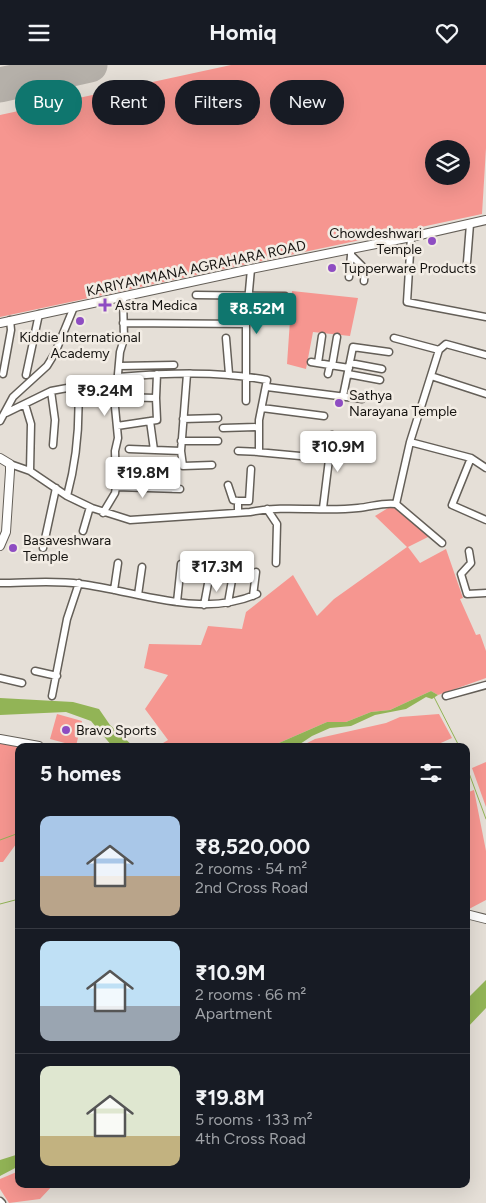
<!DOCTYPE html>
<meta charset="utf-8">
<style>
body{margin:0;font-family:Figtree,sans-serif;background:#20242c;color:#f1f3f6;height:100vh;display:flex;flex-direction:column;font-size:19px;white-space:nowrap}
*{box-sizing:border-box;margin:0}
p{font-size:16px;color:#9ea1a6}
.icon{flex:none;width:28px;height:28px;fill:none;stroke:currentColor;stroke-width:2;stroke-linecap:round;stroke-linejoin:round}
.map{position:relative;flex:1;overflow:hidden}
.sheet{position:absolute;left:15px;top:678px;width:455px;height:445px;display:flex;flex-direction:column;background:#171b24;border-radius:10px;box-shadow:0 5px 20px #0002}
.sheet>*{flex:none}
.hud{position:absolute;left:15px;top:15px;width:456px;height:45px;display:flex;gap:10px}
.buttons{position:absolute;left:425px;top:75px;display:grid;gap:10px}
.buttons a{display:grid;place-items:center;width:45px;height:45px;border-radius:50%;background:#171b24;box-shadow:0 5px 20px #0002;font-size:25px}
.price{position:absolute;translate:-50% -42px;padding:0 11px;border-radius:5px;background:#fff;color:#222;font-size:16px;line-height:32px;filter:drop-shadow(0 1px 2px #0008)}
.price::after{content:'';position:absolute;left:50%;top:30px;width:15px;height:11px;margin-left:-8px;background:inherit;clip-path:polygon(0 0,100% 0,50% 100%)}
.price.selected{background:#0f766e;color:#fff}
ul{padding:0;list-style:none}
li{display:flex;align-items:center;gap:15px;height:125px;padding:0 25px}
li+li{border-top:1px solid #363941}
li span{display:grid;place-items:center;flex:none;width:140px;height:100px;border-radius:10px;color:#555}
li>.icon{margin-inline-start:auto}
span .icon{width:60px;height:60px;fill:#fffc;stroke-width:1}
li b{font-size:21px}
h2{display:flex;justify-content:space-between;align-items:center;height:60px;padding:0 25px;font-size:21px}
.tag{padding:0 18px;border-radius:22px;background:#171b24;box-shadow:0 5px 20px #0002;font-size:18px;line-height:45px}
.tag.selected{background:#0f766e;color:#fff}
header{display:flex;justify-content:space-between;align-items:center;height:65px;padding:0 25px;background:#171b24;font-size:22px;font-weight:700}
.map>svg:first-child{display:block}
</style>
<header><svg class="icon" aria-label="menu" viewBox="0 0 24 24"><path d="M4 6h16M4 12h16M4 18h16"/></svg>Homiq<svg class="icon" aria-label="heart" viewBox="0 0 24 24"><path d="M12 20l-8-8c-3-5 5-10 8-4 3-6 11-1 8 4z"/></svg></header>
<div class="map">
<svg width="486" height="1138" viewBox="0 0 486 1138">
<rect width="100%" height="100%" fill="#e5dfd7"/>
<path fill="#f69690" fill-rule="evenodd" d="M 231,0 L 486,0 L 486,83 L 482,149 L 0,252 L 0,50 ZM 434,84 L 461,84 L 461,111 L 434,111 Z
M 292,226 L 358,233 L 350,271 L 313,267 L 306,304 L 287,299 Z
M 393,440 L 430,471 L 408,482 L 420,498 L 446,484 L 463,533 L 460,534 L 476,570 L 480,569 L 486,586 L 486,613 L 438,630 L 431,626 L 390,645 L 371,647 L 346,657 L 327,657 L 272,681 L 158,681 L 168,675 L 145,644 L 168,610 L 144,603 L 149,579 L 201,580 L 208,561 L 242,564 L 246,547 L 293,510 L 317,551 L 334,534 L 407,482 L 375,451 Z
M 57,649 L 82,656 L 76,681 L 50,674 Z
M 439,649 L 452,673 L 434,681 L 301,681 L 315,674 L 386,658 L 400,652 Z
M 0,678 L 19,681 L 19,775 L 3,797 L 0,797 Z
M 486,697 L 486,742 L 472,703 Z
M 474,725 L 486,786 L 486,835 L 469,844 L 466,843 L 466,728 Z
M 19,1106 L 19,1119 L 54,1119 L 40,1134 L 9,1138 L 0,1124 L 0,1114 Z"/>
<path fill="#92b456" d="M 431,626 L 438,630 L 432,634 L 426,632 L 406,644 L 375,650 L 351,661 L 330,663 L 312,671 L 297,681 L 272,681 L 327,657 L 346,657 L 371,647 L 390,645 Z
M 0,633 L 73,637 L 99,644 L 110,660 L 133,681 L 112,681 L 91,656 L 66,647 L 0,650 Z
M 486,915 L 486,943 L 466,964 L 466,935 Z
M 19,1089 L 19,1101 L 0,1111 L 0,1095 Z"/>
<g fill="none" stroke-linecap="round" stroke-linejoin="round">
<path stroke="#92b456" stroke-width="1" d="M 434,632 L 459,681
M 466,700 L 486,754
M 0,775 L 19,768
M 0,839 L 19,834"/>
<path stroke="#b5b0a9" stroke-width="35" d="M 0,20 L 90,0"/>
<g stroke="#645f58" stroke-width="9">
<path id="minor" d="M 411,172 L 407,237 L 486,252
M 351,184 L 351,190 L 365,204 L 364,216
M 467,197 L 470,159
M 349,212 L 351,190
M 196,230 L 285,231
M 123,258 L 246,259
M 226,273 L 229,309
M 394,273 L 439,285
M 486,290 L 446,279 L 439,285 L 410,377 L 471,393 L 486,403
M 311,297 L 349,303
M 318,298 L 322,271
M 350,298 L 382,304
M 119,301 L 174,300
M 332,301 L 337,272
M 3,309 L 11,265 L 10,255
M 328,309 L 330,300
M 348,309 L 380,315
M 26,310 L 39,249
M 431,311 L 486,329
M 118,312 C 168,308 218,306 267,315 L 259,355 L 259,387 L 238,386
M 267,322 L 362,334
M 51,326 L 55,355 L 53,380
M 343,331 L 353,282 L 389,287
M 116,332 L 156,333 L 157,355 L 117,361
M 156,333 L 157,309
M 246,336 L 246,259 L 251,204
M 25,339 L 31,359 L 30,406
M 262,343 L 324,351
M 6,348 L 51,326 L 78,321 C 80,359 77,394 67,431
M 183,354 L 218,353
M 0,356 L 13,332 L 47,301 L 55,288 L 74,242
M 150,356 L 154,385
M 223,363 L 259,362
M 181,376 L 218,376
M 129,384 L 181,386 L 183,401 L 212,400
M 181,386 L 187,309
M 257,387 L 311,392
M 471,393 L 452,440 L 486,455
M 10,399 L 30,406 L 67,431 L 92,443 L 130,455 L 250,447 C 286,440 322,447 358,443 C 371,442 383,437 396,439 L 442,478
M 228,420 L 233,435 L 238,436 L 238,447
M 116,422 L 180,424
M 141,423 L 142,399
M 157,423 L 158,399
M 173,424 L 174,401
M 238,436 L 249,436 L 251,404
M 396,439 L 410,377
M 323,443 L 332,370
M 267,444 L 277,459 L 276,498
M 103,448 L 115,428 L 116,422 L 115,386 L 118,373 L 115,342 L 120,287 L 124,274 L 123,232
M 83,466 L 90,442
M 43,483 L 56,423
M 469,486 L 471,498 L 461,509 L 467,529 L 486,528
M 0,518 C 26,518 55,515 80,519 C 138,526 200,554 257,529
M 114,525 L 118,498
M 138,530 L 142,502
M 253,531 L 256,507
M 177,537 L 181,499
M 228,538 L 232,515
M 204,540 L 209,513
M 35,606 L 57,611
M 0,613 L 22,618
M 52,631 L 67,554 L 79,518
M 446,631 L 486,620
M 0,1136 L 2,1138"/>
</g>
<g stroke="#645f58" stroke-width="10">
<path id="tertiary" d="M 0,258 L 251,204 L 411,172 L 486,155
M 0,393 L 10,399 L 10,406 L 6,467 L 0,481
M 0,674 L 39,681
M 466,849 L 486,854"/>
</g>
<use href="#minor" stroke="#fff" stroke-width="6"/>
<use href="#tertiary" stroke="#fff" stroke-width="8"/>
</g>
<g fill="#8e4dc2" stroke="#f2ece4" stroke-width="2">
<circle cx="432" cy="176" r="5"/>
<circle cx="332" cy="203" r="5"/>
<path d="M102.5 232.5h5v5h5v5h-5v5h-5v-5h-5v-5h5z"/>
<circle cx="80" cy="256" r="5"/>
<circle cx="339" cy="338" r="5"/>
<circle cx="13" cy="483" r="5"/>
<circle cx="66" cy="665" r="5"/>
</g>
<g text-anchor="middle" stroke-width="5" stroke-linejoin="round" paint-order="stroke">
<g font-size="14" fill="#161411" stroke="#f2ece4" text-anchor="start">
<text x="422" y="173" text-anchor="end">Chowdeshwari<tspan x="422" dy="16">Temple</tspan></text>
<text x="342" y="208">Tupperware Products</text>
<text x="115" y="245">Astra Medica</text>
<text x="80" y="277" text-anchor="middle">Kiddie International<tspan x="80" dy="16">Academy</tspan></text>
<text x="349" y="335">Sathya<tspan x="349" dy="16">Narayana Temple</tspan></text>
<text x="23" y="480">Basaveshwara<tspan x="23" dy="16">Temple</tspan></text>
<text x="76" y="670">Bravo Sports</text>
</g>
<g font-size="14" fill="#161411" stroke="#f2ece4">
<text transform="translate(196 203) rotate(-12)" y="5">KARIYAMMANA AGRAHARA ROAD</text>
</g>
</g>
</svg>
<div class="buttons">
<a><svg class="icon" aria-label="layers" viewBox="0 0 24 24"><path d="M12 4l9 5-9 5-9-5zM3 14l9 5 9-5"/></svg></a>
</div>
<b class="price selected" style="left:257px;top:270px">₹8.52M</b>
<b class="price" style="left:105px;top:352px">₹9.24M</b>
<b class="price" style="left:338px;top:408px">₹10.9M</b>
<b class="price" style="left:143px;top:434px">₹19.8M</b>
<b class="price" style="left:217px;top:528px">₹17.3M</b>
<div class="hud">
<a class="tag selected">Buy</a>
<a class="tag">Rent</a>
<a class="tag">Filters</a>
<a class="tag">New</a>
</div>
<section class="sheet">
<h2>5 homes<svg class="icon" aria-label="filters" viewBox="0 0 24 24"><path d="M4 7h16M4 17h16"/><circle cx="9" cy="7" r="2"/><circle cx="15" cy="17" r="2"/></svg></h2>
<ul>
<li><span style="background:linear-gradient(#a9c7e8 60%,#b9a48a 0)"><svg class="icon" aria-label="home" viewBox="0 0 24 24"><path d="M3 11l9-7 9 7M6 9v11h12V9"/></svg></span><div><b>₹8,520,000</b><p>2 rooms · 54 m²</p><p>2nd Cross Road</p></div></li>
<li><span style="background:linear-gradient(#bfe0f5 65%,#9aa5b1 0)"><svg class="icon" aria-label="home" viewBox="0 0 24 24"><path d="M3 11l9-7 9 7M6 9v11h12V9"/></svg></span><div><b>₹10.9M</b><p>2 rooms · 66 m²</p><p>Apartment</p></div></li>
<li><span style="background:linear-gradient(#dfe7d0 70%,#c2b280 0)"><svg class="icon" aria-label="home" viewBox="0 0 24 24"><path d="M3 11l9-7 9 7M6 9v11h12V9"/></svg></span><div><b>₹19.8M</b><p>5 rooms · 133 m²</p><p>4th Cross Road</p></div></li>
</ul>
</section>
</div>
